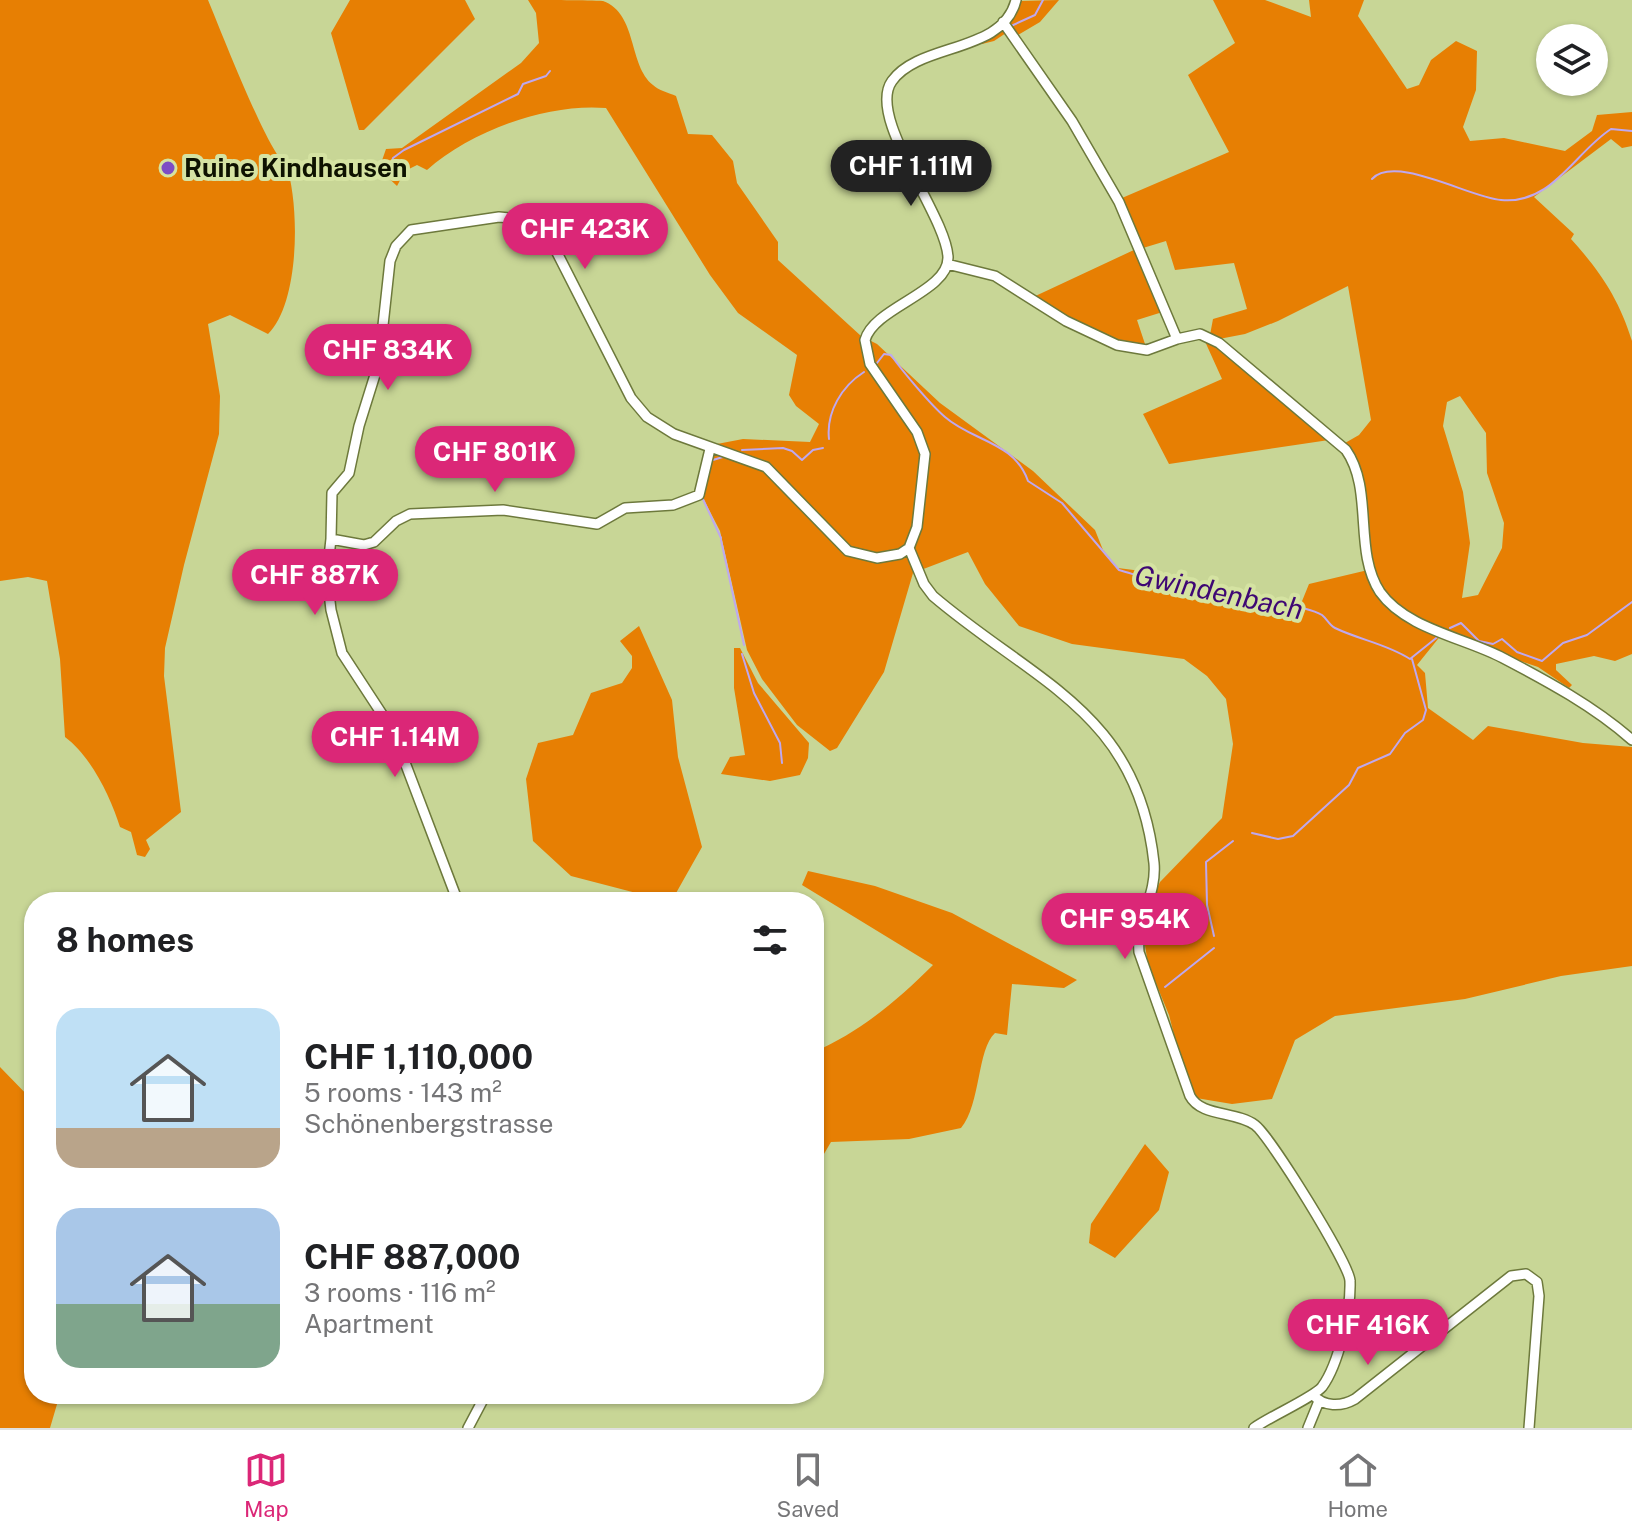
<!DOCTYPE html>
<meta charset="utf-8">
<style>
body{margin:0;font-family:"Public Sans",sans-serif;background:#f2f2f2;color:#202124;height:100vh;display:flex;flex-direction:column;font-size:30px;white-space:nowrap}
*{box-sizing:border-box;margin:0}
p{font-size:26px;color:#757577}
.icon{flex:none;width:44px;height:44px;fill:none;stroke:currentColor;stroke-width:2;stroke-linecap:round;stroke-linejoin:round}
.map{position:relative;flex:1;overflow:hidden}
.details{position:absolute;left:24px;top:892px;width:800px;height:512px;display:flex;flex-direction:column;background:#fff;border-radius:32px;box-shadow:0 2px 6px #0004}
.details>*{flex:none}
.controls{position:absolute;left:1536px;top:24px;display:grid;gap:16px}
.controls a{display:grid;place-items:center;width:72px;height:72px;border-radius:50%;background:#fff;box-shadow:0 2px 6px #0004;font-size:40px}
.price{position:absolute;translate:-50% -68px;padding:0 18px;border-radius:28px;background:#db2777;color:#fff;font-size:26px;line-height:52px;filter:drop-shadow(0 2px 4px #0008)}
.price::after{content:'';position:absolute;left:50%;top:48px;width:24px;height:18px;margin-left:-12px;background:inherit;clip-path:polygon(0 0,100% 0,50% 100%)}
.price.active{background:#222;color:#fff}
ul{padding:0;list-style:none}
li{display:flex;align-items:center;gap:24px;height:200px;padding:0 32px}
li span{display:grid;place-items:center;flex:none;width:224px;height:160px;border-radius:24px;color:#555}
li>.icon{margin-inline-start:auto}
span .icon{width:96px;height:96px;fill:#fffc;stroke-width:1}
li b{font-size:34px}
h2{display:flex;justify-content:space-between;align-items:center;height:96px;padding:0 32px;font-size:34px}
.dock{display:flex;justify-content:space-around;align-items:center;height:112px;border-top:2px solid #e0e0e0;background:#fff;font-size:22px;color:#757577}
.dock a{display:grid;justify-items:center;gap:4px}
.dock .active{color:#db2777}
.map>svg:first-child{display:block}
</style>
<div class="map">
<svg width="1632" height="1428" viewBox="0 0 1632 1428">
<rect width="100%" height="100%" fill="#c8d696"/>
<path fill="#e77f03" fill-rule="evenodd" d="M 0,0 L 208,0 C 219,26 270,158 286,164 C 300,204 300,303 268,334 L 230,315 L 208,324 L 220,396 L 219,434 L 184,565 L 165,648 L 164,676 L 181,812 L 146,840 L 150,849 L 145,857 L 137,855 L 131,832 L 120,827 C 111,798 91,756 65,737 L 60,659 L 47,581 L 28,577 L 0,581 Z
M 350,0 L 465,0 L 475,19 L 364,130 L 359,130 L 331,33 Z
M 528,0 C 546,0 588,0 603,1 C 638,14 628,65 653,85 C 658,90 669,93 676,96 L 688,134 L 712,135 L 733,161 L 737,183 L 778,242 L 778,260 L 861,336 L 877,344 L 940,403 L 1033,471 L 1095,530 L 1103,550 L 1118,568 L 1149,572 L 1223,596 L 1298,611 L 1309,584 L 1368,570 L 1353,472 L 1338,447 L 1359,435 L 1371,420 L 1348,286 L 1278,321 L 1245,334 L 1219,339 L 1329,440 L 1169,464 L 1143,414 L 1222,379 L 1203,337 L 1210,335 L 1213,319 L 1247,309 L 1234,263 L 1175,270 L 1166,241 L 1143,248 L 1169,310 L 1137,320 L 1147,350 L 1136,351 L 1029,299 L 1136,249 L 1115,201 L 1229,152 L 1188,75 L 1235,43 L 1213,0 L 1265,0 L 1311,17 L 1309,0 L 1364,0 L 1358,16 L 1407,89 L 1419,85 L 1431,60 L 1456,41 L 1477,51 L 1476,90 L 1463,127 L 1470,141 L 1504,138 L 1565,151 L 1592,131 L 1597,115 L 1632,112 L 1632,146 L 1622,148 L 1611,139 L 1534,197 L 1574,234 L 1571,239 C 1600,271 1619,299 1632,341 L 1632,654 L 1615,661 L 1594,656 L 1556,664 L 1556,670 L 1572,685 L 1569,688 L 1538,667 L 1442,634 L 1417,665 L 1425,673 L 1428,708 L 1473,740 L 1488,726 L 1583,743 L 1632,747 L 1632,966 L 1561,976 L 1465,999 L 1335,1016 L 1295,1040 L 1272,1099 L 1232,1104 L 1190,1097 L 1169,1015 L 1148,964 L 1143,933 L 1145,912 L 1160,882 L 1222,818 L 1233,744 L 1226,699 L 1207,676 L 1184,659 L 1072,644 L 1019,626 L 985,584 L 968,552 L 913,573 L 884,672 L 837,748 L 830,751 L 797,725 L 762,679 L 747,650 L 720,531 L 702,496 L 717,444 L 743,439 L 810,442 L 819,424 L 796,406 L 789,395 L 797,355 L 738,313 L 710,275 L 606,108 C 547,103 471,131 427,170 L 417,165 L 405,171 L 397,186 L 379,169 L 386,149 L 402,148 L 521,63 L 539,43 L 536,13 ZM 1460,396 L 1486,433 L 1487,473 L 1504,523 L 1502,548 L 1478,595 L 1462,598 L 1470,543 L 1463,492 L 1443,426 L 1447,402 Z
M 1059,0 L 1040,22 L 1018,35 L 1009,31 L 994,41 L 982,44 L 978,40 L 991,32 L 1019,1 Z
M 639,626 L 672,700 L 678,757 L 702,847 L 671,902 L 645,902 L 644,895 L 571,876 L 533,841 L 526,779 L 538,743 L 573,735 L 591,693 L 622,683 L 632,668 L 632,656 L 620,641 Z
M 734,648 L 740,648 L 758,683 L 809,743 L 808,758 L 800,775 L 770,781 L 721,774 L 730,757 L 745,755 L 734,688 Z
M 808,871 L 875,886 L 952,913 L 1077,980 L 1064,988 L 1012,984 L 1007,1035 L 995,1033 C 977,1049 981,1104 961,1128 L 909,1139 L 831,1142 L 814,1171 L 814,1052 C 860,1032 898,1000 933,965 L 802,885 Z
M 0,1067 L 34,1102 L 34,1394 L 60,1394 L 50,1428 L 0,1428 Z
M 1145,1144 L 1169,1172 L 1159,1210 L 1115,1258 L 1089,1243 L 1091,1224 Z"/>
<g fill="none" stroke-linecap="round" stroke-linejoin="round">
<path stroke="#bea8ef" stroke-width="2" d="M 1011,26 L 1035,15 L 1043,0
M 390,170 L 393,158 L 404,150 L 518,94 L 523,84 L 546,76 L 550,71
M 1372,179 C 1395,154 1471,198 1501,200 C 1552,205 1574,153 1611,129 L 1632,131
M 877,363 L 884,354 L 891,355 C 903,372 931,405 945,417 C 972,441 1015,442 1028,481 L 1062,503 L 1119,570 C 1130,573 1141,577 1150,579 C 1172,584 1193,579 1211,595 C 1228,592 1307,606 1322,615 C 1327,619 1329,625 1335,628 C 1360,640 1387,644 1410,659 L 1440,635
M 829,439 C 826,412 842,386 864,372
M 742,450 L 783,448 L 792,451 L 802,460 L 813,450 L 823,448
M 713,460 L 726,456
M 702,497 L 721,538
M 721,540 L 744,645
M 1450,628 L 1461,623 L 1479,641 L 1493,644 L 1502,639 L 1517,652 L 1542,661 L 1563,643 L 1587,635 L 1632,602
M 742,654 L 754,693 L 780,743 L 782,763
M 1252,833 L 1278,839 L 1293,836 L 1349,785 L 1358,768 L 1390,754 L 1405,733 L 1423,720 L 1426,710 L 1412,659
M 1214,936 L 1207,905 L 1206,862 L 1233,841
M 1165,987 L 1214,948"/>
<g stroke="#6d793c" stroke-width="12">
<path id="minor" d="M 947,264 L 995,276 L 1066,321 L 1117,345 L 1147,350 L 1177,339 L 1119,202 L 1072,121 L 1003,22
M 1177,339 L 1200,334 L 1219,343 L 1346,450 C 1374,490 1353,551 1380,592 C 1406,629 1466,638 1503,658 C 1547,681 1595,707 1632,740
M 331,539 L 332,493 L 349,473 L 359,426 L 379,362 L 390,261 L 396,246 L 411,230 L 499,217 L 533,220 L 546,231 L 631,398 L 647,417 L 674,434 L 766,467 L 848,551 L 877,558 L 900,554 L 909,548
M 909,548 L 924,584 L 933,596 C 1035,683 1138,712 1154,863 C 1157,895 1136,921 1139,952 L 1190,1096 C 1201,1117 1236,1111 1255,1125 C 1270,1136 1350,1265 1350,1281 C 1351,1309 1339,1364 1322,1387 C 1314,1397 1269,1417 1254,1428
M 909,548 L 917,527 L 925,454 L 917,432 L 870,364 L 865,340 C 874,307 949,292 948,257 C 946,215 866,117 892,81 C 920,42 1003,54 1016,0
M 458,902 L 393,731 L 342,653 L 331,610 L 327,575 L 331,539 L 364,545 L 374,542 L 396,521 L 410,514 L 503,510 L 597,524 L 625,508 L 673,505 L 699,495 L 710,449
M 1313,1395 C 1324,1407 1341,1407 1355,1399 L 1511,1276 L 1526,1274 L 1537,1282 L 1539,1296 L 1529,1428
M 468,1428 L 486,1394
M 1308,1428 L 1319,1401"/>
</g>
<use href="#minor" stroke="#fff" stroke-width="9"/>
</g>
<circle fill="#7d4dc5" stroke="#d5e3a2" stroke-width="3" cx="168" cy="168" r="8"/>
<g text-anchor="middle" stroke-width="8" stroke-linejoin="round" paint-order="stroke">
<g font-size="26" font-weight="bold" fill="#0e1200" stroke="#d5e3a2" text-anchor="start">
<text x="184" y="177">Ruine Kindhausen</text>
</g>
<g font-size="28" font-style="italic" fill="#3e0774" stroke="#d5e3a2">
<text transform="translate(1219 592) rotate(12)" y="10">Gwindenbach</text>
</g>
</g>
</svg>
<div class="controls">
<a><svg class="icon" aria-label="layers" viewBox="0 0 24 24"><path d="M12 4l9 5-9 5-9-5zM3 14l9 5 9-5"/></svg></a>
</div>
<b class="price active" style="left:911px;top:208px">CHF 1.11M</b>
<b class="price" style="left:585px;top:271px">CHF 423K</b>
<b class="price" style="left:388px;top:392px">CHF 834K</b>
<b class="price" style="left:495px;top:494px">CHF 801K</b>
<b class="price" style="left:315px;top:617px">CHF 887K</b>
<b class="price" style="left:395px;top:779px">CHF 1.14M</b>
<b class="price" style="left:1125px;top:961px">CHF 954K</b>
<b class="price" style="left:1368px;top:1367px">CHF 416K</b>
<section class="details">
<h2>8 homes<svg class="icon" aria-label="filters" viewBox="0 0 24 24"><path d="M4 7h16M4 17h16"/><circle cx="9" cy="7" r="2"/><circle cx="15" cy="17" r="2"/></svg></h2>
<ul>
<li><span style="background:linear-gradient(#bfe0f5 75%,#b9a48a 0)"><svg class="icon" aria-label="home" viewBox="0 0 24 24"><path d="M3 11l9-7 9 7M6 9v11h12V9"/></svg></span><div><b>CHF 1,110,000</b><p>5 rooms · 143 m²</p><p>Schönenbergstrasse</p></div></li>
<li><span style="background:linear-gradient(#a9c7e8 60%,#7fa58c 0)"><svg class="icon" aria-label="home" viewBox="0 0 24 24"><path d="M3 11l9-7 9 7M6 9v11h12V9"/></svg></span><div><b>CHF 887,000</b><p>3 rooms · 116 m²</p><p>Apartment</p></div></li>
</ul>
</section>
</div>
<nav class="dock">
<a class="active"><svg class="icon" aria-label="map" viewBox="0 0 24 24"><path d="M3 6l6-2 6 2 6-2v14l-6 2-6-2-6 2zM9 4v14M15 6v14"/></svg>Map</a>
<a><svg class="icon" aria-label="saved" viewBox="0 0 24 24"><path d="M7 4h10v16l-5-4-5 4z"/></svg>Saved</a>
<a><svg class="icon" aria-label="home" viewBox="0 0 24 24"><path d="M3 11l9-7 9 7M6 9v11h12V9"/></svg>Home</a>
</nav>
